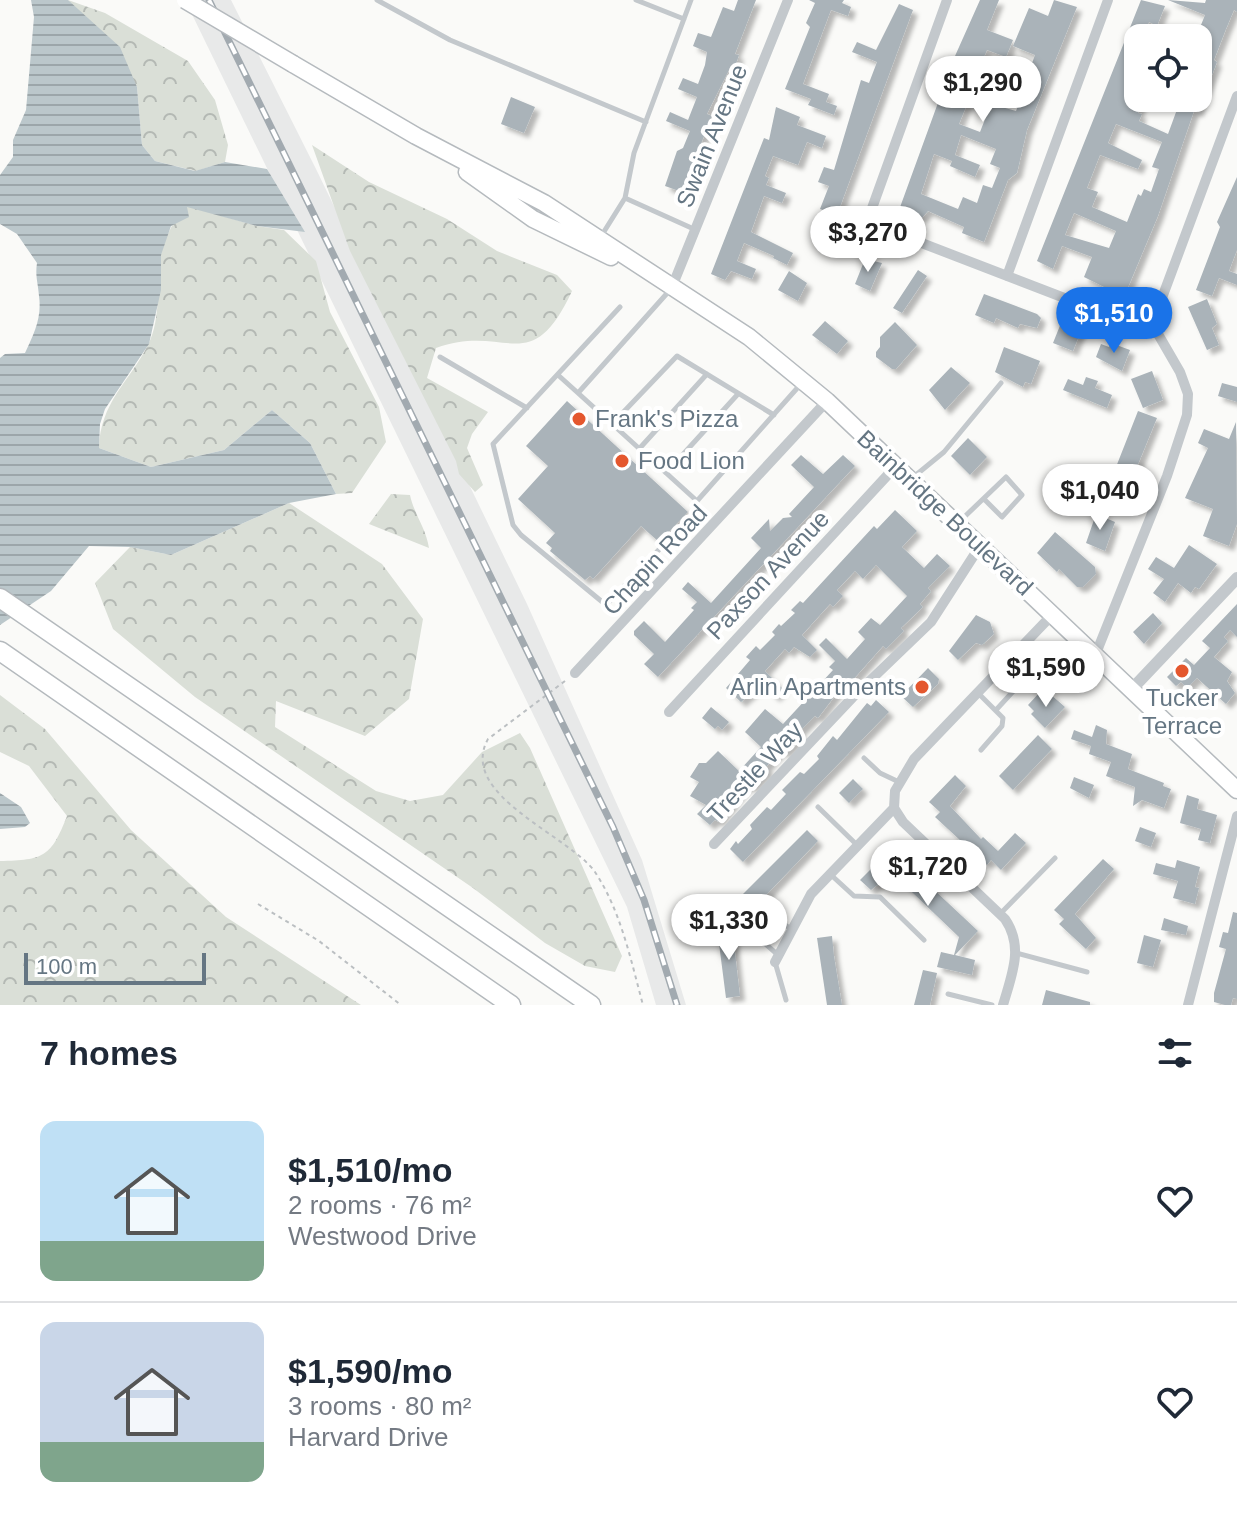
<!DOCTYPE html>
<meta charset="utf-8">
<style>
body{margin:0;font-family:Helvetica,sans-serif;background:#f6f6f7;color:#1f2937;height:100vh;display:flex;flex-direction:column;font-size:30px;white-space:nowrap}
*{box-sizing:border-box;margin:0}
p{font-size:26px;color:#747a83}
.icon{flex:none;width:44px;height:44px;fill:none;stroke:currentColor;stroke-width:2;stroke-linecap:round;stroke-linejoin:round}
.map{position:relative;height:1005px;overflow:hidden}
.panel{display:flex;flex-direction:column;background:#fff;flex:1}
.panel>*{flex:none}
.fabs{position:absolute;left:1124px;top:24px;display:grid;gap:16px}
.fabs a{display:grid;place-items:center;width:88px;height:88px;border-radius:16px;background:#fff;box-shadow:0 2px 6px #0004;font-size:40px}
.scale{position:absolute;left:24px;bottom:20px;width:182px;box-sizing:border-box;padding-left:8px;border:4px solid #657683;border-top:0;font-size:22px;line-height:28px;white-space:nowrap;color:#657683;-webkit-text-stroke:6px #fff;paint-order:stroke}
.price{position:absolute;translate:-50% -68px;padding:0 18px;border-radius:28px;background:#fff;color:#222;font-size:26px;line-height:52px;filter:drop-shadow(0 2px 4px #0008)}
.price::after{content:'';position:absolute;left:50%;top:48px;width:24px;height:18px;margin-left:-12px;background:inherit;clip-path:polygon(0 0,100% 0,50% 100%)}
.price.active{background:#1a73e8;color:#fff}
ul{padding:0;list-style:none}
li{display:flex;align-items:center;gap:24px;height:200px;padding:0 40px}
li+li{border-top:2px solid #e0e1e3}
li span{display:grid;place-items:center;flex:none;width:224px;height:160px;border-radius:16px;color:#555}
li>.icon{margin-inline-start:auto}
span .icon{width:96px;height:96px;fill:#fffc;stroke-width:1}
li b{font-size:34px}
h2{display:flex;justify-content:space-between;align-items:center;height:96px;padding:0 40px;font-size:34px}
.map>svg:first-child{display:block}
</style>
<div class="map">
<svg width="1237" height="1005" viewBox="0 0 1237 1005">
<defs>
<pattern id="forest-crowns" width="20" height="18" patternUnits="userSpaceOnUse" patternTransform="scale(2)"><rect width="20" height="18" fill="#dadfd7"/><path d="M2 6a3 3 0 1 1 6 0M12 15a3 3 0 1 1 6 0" fill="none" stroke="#b4b9b4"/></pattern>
<pattern id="water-rules" width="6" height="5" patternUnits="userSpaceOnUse" patternTransform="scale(2)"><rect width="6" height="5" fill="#bbc7cb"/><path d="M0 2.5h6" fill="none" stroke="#9ca6aa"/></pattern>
<filter id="shadow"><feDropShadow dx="5" dy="5" stdDeviation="2" flood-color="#0004"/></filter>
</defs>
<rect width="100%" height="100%" fill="#fafaf8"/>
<path fill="#e8e9e9" d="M 185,0 L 231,0 L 316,169 L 527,604 L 642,860 L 686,1005 L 656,1005 L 627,907 Z"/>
<path fill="url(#forest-crowns)" d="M 68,0 L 105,13 L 188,61 L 215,100 L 228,145 L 225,162 L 196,171 L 155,161 L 142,145 L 137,87 Z
M 312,145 L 369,182 L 447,219 L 497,251 L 557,275 L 572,291 C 530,381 507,322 436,348 L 427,378 L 488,412 L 472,434 L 467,448 L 483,485 L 475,492 L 459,474 L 456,461 L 350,251 Z
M 184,205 L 257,226 L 284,230 L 316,261 L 330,312 L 379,407 L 386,442 L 352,493 L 336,494 L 310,443 L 272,410 L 224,450 L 151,467 L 99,448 C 100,403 129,382 148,345 C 162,317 156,283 161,254 C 165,236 175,220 184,205 Z
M 391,494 L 410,495 C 414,514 426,528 429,548 L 369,524 Z
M 289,503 L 382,564 L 423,619 L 409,699 L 365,736 L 276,701 L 275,727 L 376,791 L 410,801 L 443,795 L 482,752 L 520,733 L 530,748 L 622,956 L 615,972 L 585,966 L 545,943 L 473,888 L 195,697 L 113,629 L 95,583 L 130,547 L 171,555 Z
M 0,695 L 45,729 L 131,830 L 226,917 L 361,1005 L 0,1005 L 0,861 C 44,860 51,857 67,816 L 29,766 L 0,752 Z"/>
<path fill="url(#water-rules)" d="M 31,0 L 68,0 L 120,47 L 137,87 L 142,145 L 155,161 L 195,171 L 225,162 L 267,169 L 305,232 L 257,226 L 187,207 L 189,217 L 171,226 L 161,255 L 161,290 L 149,344 L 105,409 L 100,424 L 99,448 L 151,467 L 224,450 L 272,410 L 310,443 L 336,494 L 289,503 L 171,555 L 130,547 L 89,546 L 51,591 L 0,625 L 0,358 L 5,354 L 25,353 C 34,334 42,318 39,296 C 38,283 35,276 37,263 L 17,234 L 0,224 L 0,175 L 13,157 L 13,140 L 26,110 L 34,17 Z
M 0,793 L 21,807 L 30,823 L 25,827 L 0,829 Z"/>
<path fill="#aab3b9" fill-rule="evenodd" filter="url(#shadow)" d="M 738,0 L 756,0 L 735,54 L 739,55 L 735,67 L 731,66 L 707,114 L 712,116 L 682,192 L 665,186 L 677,151 L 683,148 L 690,131 L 666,121 L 670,112 L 688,120 L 697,97 L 678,89 L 683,78 L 698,84 L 705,65 L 707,52 L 693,46 L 698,33 L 711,37 L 723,7 L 734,11 Z
M 809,0 L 844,0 L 842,3 L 851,7 L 848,16 L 831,10 L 803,84 L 829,94 L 826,102 L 837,106 L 834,115 L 808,105 L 811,99 L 785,89 L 810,27 L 806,23 L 815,3 Z
M 980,0 L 999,0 L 987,30 L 1013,40 L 1006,57 L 987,50 L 969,93 L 977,96 L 974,104 L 968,102 L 959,124 L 980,132 L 991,104 L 1016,111 L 1024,90 L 1006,83 L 1012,68 L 1028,74 L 1035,55 L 1013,46 L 1029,8 L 1048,16 L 1054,0 L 1077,7 L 1027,130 L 1017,173 L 1008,180 L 984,242 L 962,233 L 964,227 L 928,211 L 922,218 L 899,210 L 955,56 ZM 961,135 L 996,149 L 990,164 L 1000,168 L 992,188 L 983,185 L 977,203 L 963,197 L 958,209 L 921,194 L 934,154 L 952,161 L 950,166 L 975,177 L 980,165 L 955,155 Z
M 1141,0 L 1165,6 L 1157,26 L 1149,22 L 1143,38 L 1138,38 L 1138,54 L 1134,53 L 1125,75 L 1136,80 L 1138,98 L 1144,98 L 1138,113 L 1142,114 L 1139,121 L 1168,134 L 1179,104 L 1184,106 L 1187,98 L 1198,98 L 1198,54 L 1209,34 L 1199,30 L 1205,15 L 1168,0 L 1205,3 L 1206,0 L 1237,0 L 1237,12 L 1234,10 L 1226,29 L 1214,60 L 1217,62 L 1198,112 L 1194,111 L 1158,216 L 1124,297 L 1084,277 L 1092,257 L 1062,246 L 1053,269 L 1037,261 ZM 1116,124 L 1162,142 L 1152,167 L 1159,169 L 1151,192 L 1144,189 L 1141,196 L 1138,194 L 1127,222 L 1092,207 L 1098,192 L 1087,188 L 1100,155 L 1138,169 L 1142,160 L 1108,143 ZM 1074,213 L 1116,231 L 1109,248 L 1065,235 Z
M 899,4 L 913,10 L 837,215 L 820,209 L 829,186 L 818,182 L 824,167 L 834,170 L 861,80 L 869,83 L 877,62 L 852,52 L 857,42 L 876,50 Z
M 511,97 L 535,107 L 524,133 L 501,124 Z
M 776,107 L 800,117 L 797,125 L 826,136 L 822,148 L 807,142 L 798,165 L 773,156 L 765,176 L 769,178 L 766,185 L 786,193 L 782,203 L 764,196 L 751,232 L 793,253 L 787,265 L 773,258 L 774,256 L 744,243 L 737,261 L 756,269 L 752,279 L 731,271 L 725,280 L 711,274 L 764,138 L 769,140 Z
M 1237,177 L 1237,250 L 1229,271 L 1237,274 L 1237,285 L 1219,278 L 1212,296 L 1196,290 L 1220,227 L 1217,222 Z
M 865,259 L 882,263 L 870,291 L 855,284 Z
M 918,270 L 927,276 L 902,313 L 893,308 Z
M 789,271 L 807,283 L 798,301 L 778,290 Z
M 984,294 L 1037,314 L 1041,318 L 1037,328 L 1020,324 L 1018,328 L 996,318 L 994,323 L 975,315 Z
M 1207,299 L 1217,324 L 1212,328 L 1219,345 L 1207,350 L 1188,307 Z
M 825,321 L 848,341 L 837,354 L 812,335 Z
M 895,322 L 917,345 L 896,369 L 892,369 L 876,357 L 876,352 L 880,347 L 880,337 Z
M 1061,323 L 1081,331 L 1073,351 L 1053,343 Z
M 1111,343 L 1130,350 L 1122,371 L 1096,357 L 1101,344 L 1109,347 Z
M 1004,347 L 1040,361 L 1031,384 L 1025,382 L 1023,387 L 995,372 Z
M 951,367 L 970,383 L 945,410 L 929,390 Z
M 1152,371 L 1163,400 L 1143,408 L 1131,379 Z
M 1086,377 L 1098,381 L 1095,388 L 1112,395 L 1107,408 L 1063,390 L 1068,379 L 1083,385 Z
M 1222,383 L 1237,387 L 1237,402 L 1218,396 Z
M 567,401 L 688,512 L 659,542 L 641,526 L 593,579 L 590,576 L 585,580 L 550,551 L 552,548 L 546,543 L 555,533 L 518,499 L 548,466 L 526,446 Z
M 1138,411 L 1157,418 L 1123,501 L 1105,494 L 1112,476 L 1108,474 L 1111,465 L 1116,467 Z
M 1236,422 L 1237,524 L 1229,546 L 1203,536 L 1213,509 L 1185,498 L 1208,448 L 1198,443 L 1204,429 L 1229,439 Z
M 968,438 L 987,457 L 970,475 L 951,456 Z
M 801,455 L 823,474 L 843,455 L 855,466 L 658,677 L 644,664 L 654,654 L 634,635 L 634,631 L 644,621 L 665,642 L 694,610 L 691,608 L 697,602 L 682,589 L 688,582 L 711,603 L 761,548 L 751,538 L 769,519 L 770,531 L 783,518 L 792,517 L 789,514 L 814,487 L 791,465 Z
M 895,510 L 917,531 L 902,547 L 924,568 L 937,554 L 950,566 L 928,588 L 931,591 L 920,604 L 923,607 L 901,628 L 904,631 L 886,649 L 883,646 L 851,682 L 847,680 L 818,718 L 815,716 L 799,732 L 803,735 L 785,753 L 781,751 L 766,767 L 769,770 L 752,788 L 748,786 L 741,793 L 719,822 L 715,820 L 710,825 L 697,814 L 706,805 L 690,796 L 699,782 L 690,777 L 699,763 L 706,763 L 718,751 L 739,771 L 761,747 L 745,732 L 765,709 L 783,724 L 833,670 L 829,667 L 835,661 L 819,645 L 826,638 L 847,659 L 865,639 L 858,632 L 871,618 L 880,625 L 907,596 L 876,565 L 863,579 L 855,571 L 837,590 L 843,596 L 833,607 L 830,604 L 802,635 L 817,650 L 810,657 L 794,647 L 789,653 L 785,649 L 765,671 L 783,689 L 775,697 L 762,684 L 741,702 L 726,688 L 750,660 L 746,657 L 756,646 L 760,650 L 775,635 L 772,632 L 779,624 L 781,626 L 795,613 L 791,610 L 800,601 L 803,603 L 874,526 L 877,529 Z
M 1096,514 L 1115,522 L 1105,551 L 1086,543 Z
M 1055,532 L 1095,567 L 1096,574 L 1083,587 L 1077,587 L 1059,569 L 1057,572 L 1037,553 Z
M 1189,545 L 1217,564 L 1199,589 L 1195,587 L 1191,593 L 1178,583 L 1165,602 L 1153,593 L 1164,579 L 1148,569 L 1156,557 L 1174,568 Z
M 1237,604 L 1237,637 L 1230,630 L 1224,637 L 1228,641 L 1214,657 L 1232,672 L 1227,681 L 1235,693 L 1226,704 L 1197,678 L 1187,688 L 1181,682 L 1176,686 L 1167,677 L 1186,658 L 1194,665 L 1210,648 L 1202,641 Z
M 1153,613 L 1162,623 L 1144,644 L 1133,632 Z
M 976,615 L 990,622 L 994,634 L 982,645 L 976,643 L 958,660 L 949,651 Z
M 928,668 L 939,679 L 938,684 L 913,707 L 901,696 Z
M 1041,691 L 1047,697 L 1050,694 L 1065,707 L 1045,728 L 1031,714 L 1034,711 L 1028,705 Z
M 876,700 L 889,712 L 743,862 L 730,849 L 736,841 L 738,844 L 752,829 L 750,825 L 767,807 L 771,810 L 786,794 L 782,790 L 800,772 L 804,774 L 819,759 L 817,756 L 833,736 L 837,740 L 867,703 L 871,706 Z
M 711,707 L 729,722 L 722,730 L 718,726 L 715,729 L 702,718 Z
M 1096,725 L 1107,730 L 1106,744 L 1132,754 L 1128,769 L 1164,783 L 1163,786 L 1171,789 L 1164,808 L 1142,800 L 1133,806 L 1135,787 L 1106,776 L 1111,762 L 1089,754 L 1091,746 L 1071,739 L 1074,730 L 1092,737 Z
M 1038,735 L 1052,749 L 1013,790 L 999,776 Z
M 955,775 L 966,786 L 950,806 L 981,839 L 983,837 L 998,851 L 1015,833 L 1026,843 L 1001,870 L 991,860 L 987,865 L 935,817 L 940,812 L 929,802 Z
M 1074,777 L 1094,785 L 1089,798 L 1070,788 Z
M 853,779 L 863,789 L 849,803 L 839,793 Z
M 1187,795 L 1199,799 L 1197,809 L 1217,815 L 1210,843 L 1198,840 L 1201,829 L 1180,823 Z
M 1140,827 L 1156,833 L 1151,847 L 1135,841 Z
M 807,830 L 818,841 L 746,916 L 735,905 L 742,895 Z
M 886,854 L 896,863 L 900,858 L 978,931 L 955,955 L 975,960 L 972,975 L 937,967 L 941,952 L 954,955 L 959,937 L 892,873 L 871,890 L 860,880 Z
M 1103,859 L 1114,869 L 1075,914 L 1096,938 L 1086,949 L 1059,924 L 1064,919 L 1054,910 Z
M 1177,860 L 1200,867 L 1195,887 L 1199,888 L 1195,904 L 1173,898 L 1178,881 L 1153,874 L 1156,863 L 1175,868 Z
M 1233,912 L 1237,913 L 1237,999 L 1233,998 L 1231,1005 L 1225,1005 L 1214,1002 L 1214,993 L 1226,949 L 1219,947 L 1223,932 L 1228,933 Z
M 1164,918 L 1188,926 L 1186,935 L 1161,930 Z
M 732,926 L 740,996 L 726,998 L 717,928 Z
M 1144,935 L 1161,940 L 1153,967 L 1137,963 Z
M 832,936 L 834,956 L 842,1005 L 827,1005 L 817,938 Z
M 923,970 L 937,973 L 934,987 L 930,1005 L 914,1005 Z
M 1046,990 L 1090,1002 L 1090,1005 L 1042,1005 Z"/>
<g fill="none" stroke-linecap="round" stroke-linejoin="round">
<g stroke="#b5babe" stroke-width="19">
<path id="primary" d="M 293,64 L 416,136 L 544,203 L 749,337 L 827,401 L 1237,790
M 467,172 L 533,219 L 611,257"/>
</g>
<g stroke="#b4b9bd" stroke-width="21">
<path id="motorway" d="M 0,598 L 591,1005
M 0,651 L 511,1005"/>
</g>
<path stroke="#bbbfc2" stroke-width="2" stroke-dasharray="4 4" stroke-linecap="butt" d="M 565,681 L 488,739 C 457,795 569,835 595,872 C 621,911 631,961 643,1005
M 258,904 L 319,941 L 401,1005"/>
<path stroke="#c3c8cc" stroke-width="5" d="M 377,0 L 450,40 L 646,122
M 636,0 L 684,19
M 691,0 L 634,153 L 625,198 L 696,230
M 600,238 L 625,198
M 670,290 L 578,393 L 697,501 L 800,385
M 620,307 L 493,444 L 513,525 L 521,535 L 606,605 L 695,512 L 697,501
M 440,357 L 527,408
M 558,375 L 578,393
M 612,424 L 677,356 L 774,415
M 639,449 L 707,374
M 666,473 L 738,394
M 911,479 L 944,452 L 1001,383
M 958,523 L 1006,477 L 1022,495 L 1002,517 L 984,499
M 978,693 L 1003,718 L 1002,726 L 981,750
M 996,710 L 1029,674
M 864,758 L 880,773 L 899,782
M 818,807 L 857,845
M 830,874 L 854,896 L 880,897 L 924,940
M 1001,913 L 1055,858
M 1016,953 L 1087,972
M 777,954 L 754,934 L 772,916 L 791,929
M 775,962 L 786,1000
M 948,994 L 992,1005"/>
<path stroke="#c3c8cc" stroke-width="10" d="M 947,0 L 867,222 L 1158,334
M 1007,276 L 1108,0
M 672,287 L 788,0
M 1095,656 L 1167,476 L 1187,415 L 1188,394 L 1180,372 L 1158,334 L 1159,306 L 1237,96
M 575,673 L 827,401
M 669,712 L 896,466
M 894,808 L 903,822 L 1005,919 C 1024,947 1012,974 1003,1005
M 714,844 L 853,697 L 931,622 L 980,546
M 775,962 L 811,894 L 894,808 L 895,791 L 914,759 L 1052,615
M 1188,1005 L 1237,816"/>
<path stroke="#c3c8cc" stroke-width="12" d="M 1131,690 L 1237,578"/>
<use href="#primary" stroke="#fff" stroke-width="16"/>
<use href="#motorway" stroke="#fff" stroke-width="18"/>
<g stroke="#a2aab0" stroke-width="7">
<path id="rail" d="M 209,0 L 613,827 L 644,900 L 677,1005"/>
</g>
<use href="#rail" stroke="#fff" stroke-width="4" stroke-dasharray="12" stroke-linecap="butt"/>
<g stroke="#b5babe" stroke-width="19" stroke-linecap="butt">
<path id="primary-bridge" d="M 185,0 L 293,64"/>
</g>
<use href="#primary-bridge" stroke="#fff" stroke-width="16"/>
</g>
<g fill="#e4572e" stroke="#fff" stroke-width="3">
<circle cx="579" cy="419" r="8"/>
<circle cx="622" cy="461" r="8"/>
<circle cx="1182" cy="671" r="8"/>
<circle cx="922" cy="687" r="8"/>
</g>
<g text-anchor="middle" stroke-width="8" stroke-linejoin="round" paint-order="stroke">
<g font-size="24" fill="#657683" stroke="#fff">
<text transform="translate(712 136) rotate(-68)" y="8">Swain Avenue</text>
<text transform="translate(945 513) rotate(43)" y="8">Bainbridge Boulevard</text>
<text transform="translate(655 560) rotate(-47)" y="8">Chapin Road</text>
<text transform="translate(768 575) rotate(-47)" y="8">Paxson Avenue</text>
<text transform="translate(755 772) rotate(-47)" y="8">Trestle Way</text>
</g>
<g font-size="24" fill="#657683" stroke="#fff" text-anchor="start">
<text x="595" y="427">Frank's Pizza</text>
<text x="638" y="469">Food Lion</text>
<text x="906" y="695" text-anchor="end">Arlin Apartments</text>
<text x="1182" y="706" text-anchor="middle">Tucker<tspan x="1182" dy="28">Terrace</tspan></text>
</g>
</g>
</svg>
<div class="fabs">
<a><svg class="icon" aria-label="locate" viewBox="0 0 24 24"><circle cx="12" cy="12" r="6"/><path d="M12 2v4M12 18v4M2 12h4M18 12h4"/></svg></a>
</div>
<div class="scale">100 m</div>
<b class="price" style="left:983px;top:124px">$1,290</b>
<b class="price" style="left:868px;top:274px">$3,270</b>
<b class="price active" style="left:1114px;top:355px">$1,510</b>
<b class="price" style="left:1100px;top:532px">$1,040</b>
<b class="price" style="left:1046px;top:709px">$1,590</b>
<b class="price" style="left:928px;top:908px">$1,720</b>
<b class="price" style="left:729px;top:962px">$1,330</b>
</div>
<section class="panel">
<h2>7 homes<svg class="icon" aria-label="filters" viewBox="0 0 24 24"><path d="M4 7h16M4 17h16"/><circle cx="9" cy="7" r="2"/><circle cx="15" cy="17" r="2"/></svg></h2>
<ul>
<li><span style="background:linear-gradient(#bfe0f5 75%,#7fa58c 0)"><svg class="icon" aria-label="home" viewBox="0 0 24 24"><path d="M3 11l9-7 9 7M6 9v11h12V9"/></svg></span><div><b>$1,510/mo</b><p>2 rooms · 76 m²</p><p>Westwood Drive</p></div><svg class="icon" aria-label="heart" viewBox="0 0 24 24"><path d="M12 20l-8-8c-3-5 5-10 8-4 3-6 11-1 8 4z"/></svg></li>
<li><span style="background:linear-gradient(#c9d6e8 75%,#7fa58c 0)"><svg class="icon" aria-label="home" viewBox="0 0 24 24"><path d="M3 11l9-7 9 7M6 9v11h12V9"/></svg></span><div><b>$1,590/mo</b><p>3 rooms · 80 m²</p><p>Harvard Drive</p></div><svg class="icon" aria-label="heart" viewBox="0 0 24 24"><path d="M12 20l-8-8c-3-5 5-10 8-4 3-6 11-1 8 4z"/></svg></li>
</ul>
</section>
